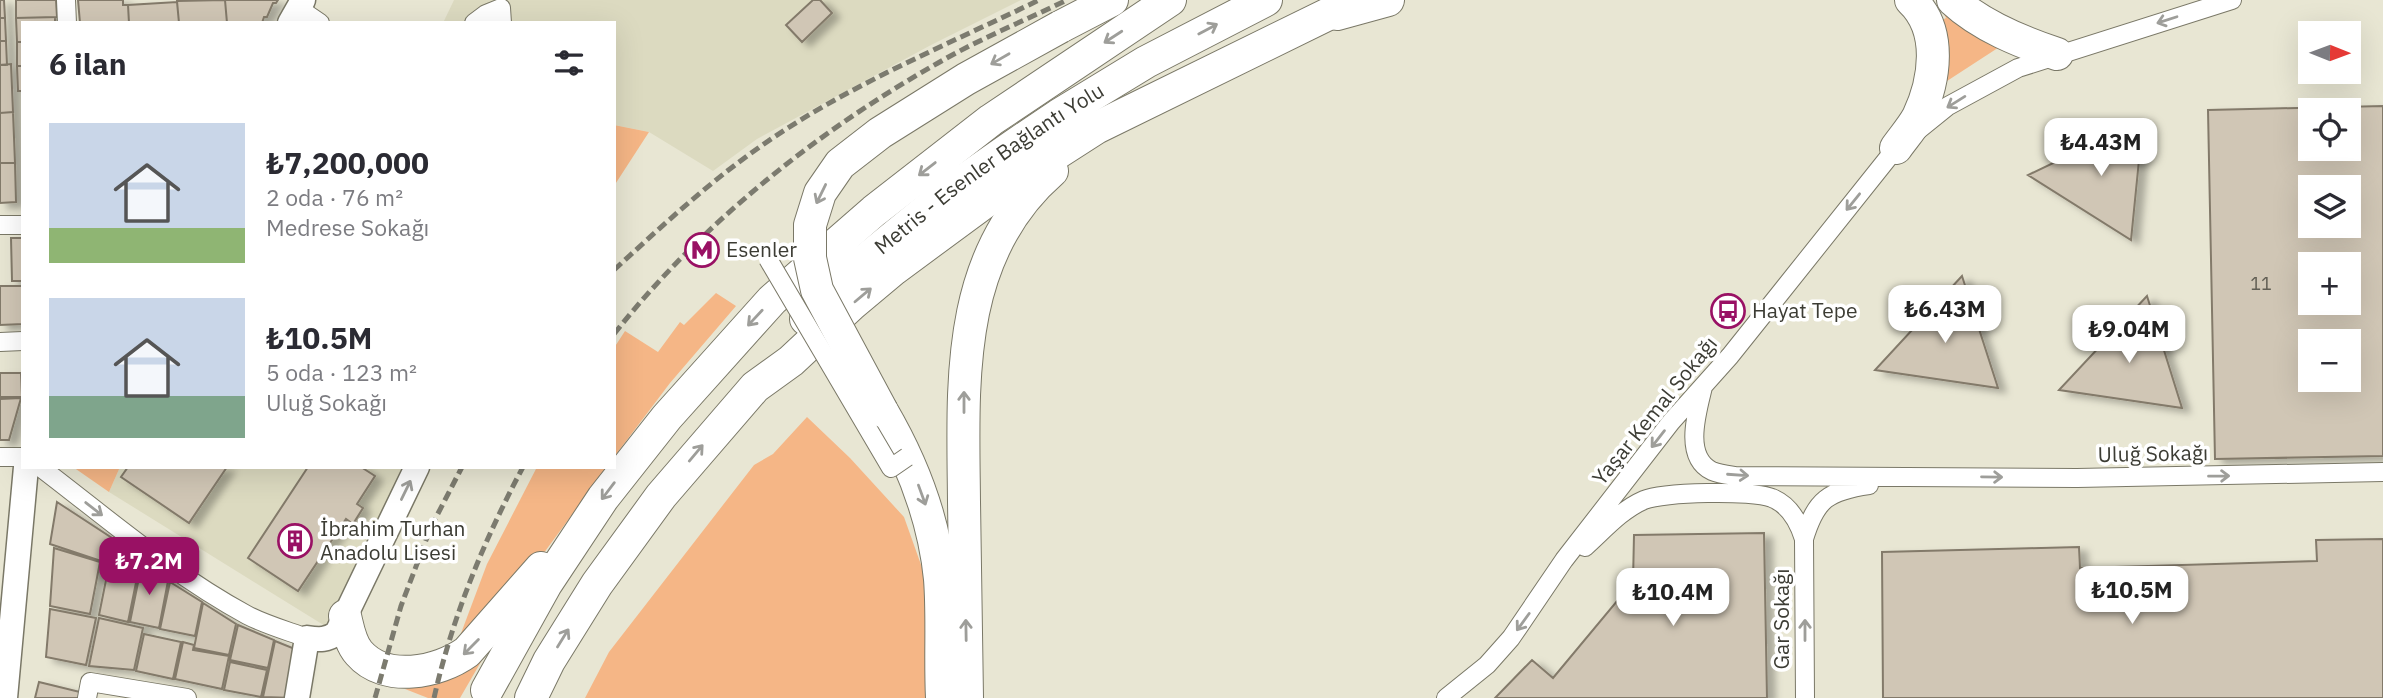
<!DOCTYPE html>
<html lang="tr">
<meta charset="utf-8">
<style>
body{margin:0;font-family:"IBM Plex Sans",sans-serif;background:#f2f2f3;color:#2b2b33;height:100vh;display:flex;flex-direction:column;font-size:26px;white-space:nowrap}
*{box-sizing:border-box;margin:0}
p{font-size:23px;color:#7c7c81}
.icon{flex:none;width:38px;height:38px;fill:none;stroke:currentColor;stroke-width:2;stroke-linecap:round;stroke-linejoin:round}
.map{position:relative;flex:1;overflow:hidden}
.sheet{position:absolute;left:21px;top:21px;width:595px;height:448px;display:flex;flex-direction:column;background:#fff;border-radius:0px;box-shadow:0 7px 28px #0002}
.sheet>*{flex:none}
.needle{width:46px;rotate:91deg}
.tools{position:absolute;left:2298px;top:21px;display:grid;gap:14px}
.tools a{display:grid;place-items:center;width:63px;height:63px;border-radius:0px;background:#fff;box-shadow:0 7px 28px #0002;font-size:35px}
.price{position:absolute;translate:-50% -60px;padding:0 16px;border-radius:14px;background:#fff;color:#222;font-size:23px;line-height:46px;filter:drop-shadow(0 2px 4px #0008)}
.price::after{content:'';position:absolute;left:50%;top:42px;width:21px;height:16px;margin-left:-10px;background:inherit;clip-path:polygon(0 0,100% 0,50% 100%)}
.price.selected{background:#991164;color:#fff}
ul{padding:0;list-style:none}
li{display:flex;align-items:center;gap:21px;height:175px;padding:0 28px}
li span{display:grid;place-items:center;flex:none;width:196px;height:140px;border-radius:0px;color:#555}
li>.icon{margin-inline-start:auto}
span .icon{width:84px;height:84px;fill:#fffc;stroke-width:1}
li b{font-size:30px}
h2{display:flex;justify-content:space-between;align-items:center;height:84px;padding:0 28px;font-size:30px}
.map>svg:first-child{display:block}
</style>
<div class="map">
<svg width="2383" height="698" viewBox="0 0 2383 698">
<defs>
<filter id="shadow"><feDropShadow dx="8" dy="4.5" stdDeviation="3.5" flood-color="#0004"/></filter>
</defs>
<rect width="100%" height="100%" fill="#e8e6d3"/>
<path fill="#dcdac0" d="M 454,0 L 1021,0 L 931,45 L 757,139 L 713,171 L 649,132 L 614,125 L 614,23 L 443,23 Z
M 120,467 L 406,467 L 330,629 L 109,492 Z"/>
<path fill="#f5b686" d="M 1950,9 L 2007,42 L 1947,81 L 1945,79 C 1952,58 1949,41 1942,20 L 1946,18 L 1944,14 Z
M 614,125 L 649,132 L 614,186 Z
M 716,293 L 736,306 L 670,383 L 614,457 L 614,348 L 625,331 L 658,352 L 680,322 L 684,325 Z
M 807,417 L 850,458 L 904,517 L 925,576 L 926,698 L 585,698 L 609,652 L 754,465 L 773,454 Z
M 73,467 L 120,467 L 109,492 Z
M 537,467 L 607,467 L 535,565 L 457,644 L 487,564 Z
M 504,622 L 460,698 L 428,698 L 405,689 L 432,684 Z"/>
<path fill="#d0c6b5" stroke="#837a6a" stroke-width="2" fill-rule="evenodd" filter="url(#shadow)" d="M 0,0 L 4,0 L 5,18 L 0,18 Z
M 16,0 L 56,0 L 57,17 L 16,18 Z
M 78,0 L 123,0 L 123,5 L 128,5 L 129,23 L 80,23 Z
M 225,0 L 278,0 L 276,3 L 273,3 L 267,17 L 264,17 L 262,23 L 227,23 Z
M 225,0 L 227,23 L 179,23 L 177,1 Z
M 813,0 L 820,0 L 832,13 L 802,42 L 786,25 Z
M 177,2 L 179,23 L 129,23 L 128,5 Z
M 55,17 L 55,23 L 23,23 L 23,42 L 17,42 L 16,18 Z
M 0,18 L 5,18 L 6,41 L 0,41 Z
M 0,41 L 6,41 L 7,65 L 0,65 Z
M 17,42 L 23,42 L 23,66 L 17,66 Z
M 11,64 L 13,112 L 0,113 L 0,65 Z
M 17,66 L 23,66 L 23,91 L 18,91 Z
M 2383,106 L 2383,456 L 2215,459 L 2208,110 ZM 2310,110 L 2348,110 L 2348,149 L 2310,149 ZM 2310,187 L 2348,187 L 2348,226 L 2310,226 ZM 2310,264 L 2348,264 L 2348,303 L 2310,303 ZM 2310,341 L 2348,341 L 2348,380 L 2310,380 Z
M 13,112 L 15,163 L 0,163 L 0,113 Z
M 2143,120 L 2131,240 L 2028,175 Z
M 0,163 L 15,163 L 16,202 L 0,203 Z
M 11,238 L 23,238 L 23,281 L 12,281 Z
M 1962,276 L 1998,388 L 1875,370 Z
M 0,286 L 23,286 L 23,324 L 0,325 Z
M 2147,296 L 2182,408 L 2059,390 Z
M 0,373 L 21,373 L 22,397 L 0,397 Z
M 21,398 L 9,440 L 0,440 L 0,399 Z
M 128,467 L 227,467 L 189,523 L 121,477 Z
M 308,467 L 361,467 L 375,476 L 357,504 L 363,508 L 353,524 L 346,519 L 298,591 L 248,558 Z
M 57,502 L 112,538 L 107,563 L 50,544 Z
M 1764,533 L 1767,698 L 1495,698 L 1532,660 L 1553,678 L 1633,582 L 1634,535 Z
M 2383,539 L 2383,698 L 1883,698 L 1882,552 L 2079,547 L 2080,568 L 2317,561 L 2316,540 Z
M 114,540 L 141,558 L 128,622 L 99,615 Z
M 54,548 L 100,562 L 90,614 L 50,606 Z
M 143,558 L 168,581 L 159,628 L 130,622 Z
M 170,582 L 202,602 L 195,636 L 160,629 Z
M 203,603 L 236,624 L 229,655 L 194,648 Z
M 50,609 L 96,618 L 86,665 L 46,657 Z
M 99,618 L 143,628 L 134,670 L 89,666 Z
M 238,625 L 274,640 L 268,668 L 230,660 Z
M 144,634 L 181,642 L 173,679 L 136,671 Z
M 275,641 L 305,653 L 295,698 L 263,697 Z
M 183,642 L 194,645 L 193,650 L 229,656 L 222,689 L 175,679 Z
M 230,662 L 267,670 L 261,697 L 224,690 Z
M 39,682 L 84,693 L 83,698 L 35,698 Z"/>
<g fill="none" stroke-linecap="round" stroke-linejoin="round">
<g stroke="#7a7867" stroke-width="20">
<path id="street" d="M 66,0 L 67,23
M 298,8 L 320,23
M 474,23 L 486,14 L 501,8 L 502,23
M 0,225 L 23,225
M 0,342 L 23,341
M 1703,387 C 1697,412 1683,457 1712,471 C 1719,474 1728,475 1735,476 L 2077,478 L 2383,472
M 0,457 L 23,457
M 40,467 C 107,518 173,575 247,615 C 266,625 288,631 307,638
M 1585,547 C 1604,530 1621,510 1644,500 C 1662,492 1753,490 1772,498 C 1790,505 1799,523 1804,539
M 87,698 L 90,682 L 187,698
M 1446,698 L 1487,665 L 1511,638 L 1564,560 L 1671,422 L 1730,356 L 1896,148 L 1948,106 L 2018,68 L 2232,0
M 1805,698 L 1804,539 C 1816,499 1828,491 1869,485"/>
</g>
<g stroke="#7a7867" stroke-width="27">
<path id="secondary" d="M 290,23 L 303,0
M 5,698 L 26,467
M 297,698 L 307,638 C 320,640 327,640 337,633 L 417,467"/>
</g>
<g stroke="#7a7867" stroke-width="34">
<g id="highway">
<path d="M 1953,0 C 1981,26 2021,42 2057,54"/>
<path d="M 1337,14 L 1388,0"/>
<path d="M 1060,27 L 1112,0"/>
<path d="M 1896,148 C 1903,138 1912,128 1918,117 C 1935,81 1943,30 1911,0"/>
<path id="s1" d="M 806,319 L 847,275 L 956,186 L 1013,146 L 1059,115 L 1146,62 L 1266,0"/>
<path d="M 882,411 C 913,464 934,518 940,579 C 943,618 940,658 942,698"/>
<path d="M 345,616 C 348,628 350,643 359,653 C 385,683 438,673 467,652 L 541,568"/>
<path d="M 487,690 L 546,584 L 603,498 L 667,417 L 772,300 L 874,211 L 991,120 L 1170,0"/>
<path d="M 531,698 L 549,661 L 597,584 L 661,496 L 755,387 L 791,361 L 851,305 L 894,269 L 1012,182 L 1096,128 L 1357,0"/>
<path d="M 967,698 C 966,633 965,567 964,502 C 963,384 954,256 1052,171"/>
</g>
</g>
<use href="#street" stroke="#fff" stroke-width="18"/>
<use href="#secondary" stroke="#fff" stroke-width="24"/>
<use href="#highway" stroke="#fff" stroke-width="32"/>
<path stroke="#7c7b6f" stroke-width="5" stroke-dasharray="10 5" stroke-linecap="butt" d="M 614,270 C 661,227 708,183 761,146 C 846,86 945,46 1039,0
M 614,334 C 701,224 816,132 938,63 C 979,39 1024,21 1067,0
M 375,698 L 401,606 L 431,527 L 462,467
M 434,698 C 452,618 484,540 523,467"/>
<g stroke="#7a7867" stroke-width="20" stroke-linecap="butt">
<path id="street-bridge" d="M 768,259 L 891,468 L 907,457"/>
</g>
<g stroke="#7a7867" stroke-width="34" stroke-linecap="butt">
<path id="highway-bridge" d="M 882,411 L 817,290 L 810,258 L 810,225 L 820,193 L 840,164 L 880,133 L 966,79 L 1060,27"/>
</g>
<use href="#street-bridge" stroke="#fff" stroke-width="18"/>
<use href="#highway-bridge" stroke="#fff" stroke-width="32"/>
</g>
<defs><path id="oneway-shaft" d="M-6 0H5M1.5-3L5.5 0L1.5 3" fill="none" stroke-width="1.6" stroke-linecap="round" stroke-linejoin="round" transform="scale(1.75)"/></defs>
<g stroke="#9e9e9a">
<use href="#oneway-shaft" transform="translate(2167 20) rotate(162)"/>
<use href="#oneway-shaft" transform="translate(1208 29) rotate(-28)"/>
<use href="#oneway-shaft" transform="translate(1113 37) rotate(147)"/>
<use href="#oneway-shaft" transform="translate(1000 59) rotate(150)"/>
<use href="#oneway-shaft" transform="translate(1956 102) rotate(148)"/>
<use href="#oneway-shaft" transform="translate(927 169) rotate(142)"/>
<use href="#oneway-shaft" transform="translate(821 194) rotate(116)"/>
<use href="#oneway-shaft" transform="translate(1853 202) rotate(129)"/>
<use href="#oneway-shaft" transform="translate(863 295) rotate(-40)"/>
<use href="#oneway-shaft" transform="translate(755 318) rotate(133)"/>
<use href="#oneway-shaft" transform="translate(964 402) rotate(-90)"/>
<use href="#oneway-shaft" transform="translate(1658 439) rotate(128)"/>
<use href="#oneway-shaft" transform="translate(696 453) rotate(-50)"/>
<use href="#oneway-shaft" transform="translate(1738 475) rotate(4)"/>
<use href="#oneway-shaft" transform="translate(2219 476) rotate(-1)"/>
<use href="#oneway-shaft" transform="translate(1992 477) rotate(1)"/>
<use href="#oneway-shaft" transform="translate(406 490) rotate(-64)"/>
<use href="#oneway-shaft" transform="translate(608 491) rotate(127)"/>
<use href="#oneway-shaft" transform="translate(922 495) rotate(70)"/>
<use href="#oneway-shaft" transform="translate(94 509) rotate(38)"/>
<use href="#oneway-shaft" transform="translate(1523 622) rotate(126)"/>
<use href="#oneway-shaft" transform="translate(966 630) rotate(-91)"/>
<use href="#oneway-shaft" transform="translate(1805 630) rotate(-90)"/>
<use href="#oneway-shaft" transform="translate(563 638) rotate(-58)"/>
<use href="#oneway-shaft" transform="translate(471 647) rotate(135)"/>
</g>
<defs>
<g id="metro-ring" transform="scale(1.75)"><circle r="9.5" fill="#fff" stroke="#991164" stroke-width="1.5"/><path d="M-5.5 5V-5H-3L0 0L3-5H5.5V5H3V-.5L0 4L-3-.5V5Z" fill="#991164"/></g>
<g id="bus-ring" transform="scale(1.75)"><circle r="9.5" fill="#fff" stroke="#991164" stroke-width="1.5"/><path d="M-5-6H5V4H4V6H2V4H-2V6H-4V4H-5ZM-3.5-4V0h7V-4ZM-3.5 1.2v1.5H-2V1.2ZM2 1.2v1.5H3.5V1.2Z" fill="#991164"/></g>
<g id="building-ring" transform="scale(1.75)"><circle r="9.5" fill="#fff" stroke="#991164" stroke-width="1.5"/><path d="M-4-6H4V6H1V3H-1V6H-4ZM-2.5-4.3h1.7v1.8h-1.7ZM.8-4.3h1.7v1.8H.8ZM-2.5-1h1.7V.8h-1.7ZM.8-1h1.7V.8H.8Z" fill="#991164"/></g>
</defs>
<g fill-rule="evenodd">
<use href="#metro-ring" x="702" y="250"/>
<use href="#bus-ring" x="1728" y="311"/>
<use href="#building-ring" x="295" y="541"/>
</g>
<g text-anchor="middle" stroke-width="7" stroke-linejoin="round" paint-order="stroke">
<g font-size="18" fill="#615e54">
<text x="2261" y="290">11</text>
</g>
<g font-size="21" fill="#3c3c34" stroke="#fff">
<text dy="7" stroke="none"><textPath href="#s1" startOffset="238">Metris - Esenler Bağlantı Yolu</textPath></text>
<text transform="translate(1655 411) rotate(-51)" y="7">Yaşar Kemal Sokağı</text>
<text transform="translate(2153 454) rotate(-1)" y="7">Uluğ Sokağı</text>
<text transform="translate(1782 619) rotate(-90)" y="7">Gar Sokağı</text>
</g>
<g font-size="21" fill="#3c3c34" stroke="#fff" text-anchor="start">
<text x="726" y="257">Esenler</text>
<text x="1752" y="318">Hayat Tepe</text>
<text x="320" y="536">İbrahim Turhan<tspan x="320" dy="24">Anadolu Lisesi</tspan></text>
</g>
</g>
</svg>
<div class="tools">
<a><svg class="needle" viewBox="-14 -14 28 28"><path d="M0-13l5 13h-10z" fill="#e53935"/><path d="M0 13l5-13h-10z" fill="#7c7c81"/></svg></a>
<a><svg class="icon" aria-label="locate" viewBox="0 0 24 24"><circle cx="12" cy="12" r="6"/><path d="M12 2v4M12 18v4M2 12h4M18 12h4"/></svg></a>
<a><svg class="icon" aria-label="layers" viewBox="0 0 24 24"><path d="M12 4l9 5-9 5-9-5zM3 14l9 5 9-5"/></svg></a>
<a>+</a>
<a>−</a>
</div>
<b class="price" style="left:2101px;top:178px">₺4.43M</b>
<b class="price" style="left:1945px;top:345px">₺6.43M</b>
<b class="price" style="left:2129px;top:365px">₺9.04M</b>
<b class="price selected" style="left:149px;top:597px">₺7.2M</b>
<b class="price" style="left:2132px;top:626px">₺10.5M</b>
<b class="price" style="left:1673px;top:628px">₺10.4M</b>
<section class="sheet">
<h2>6 ilan<svg class="icon" aria-label="filters" viewBox="0 0 24 24"><path d="M4 7h16M4 17h16"/><circle cx="9" cy="7" r="2"/><circle cx="15" cy="17" r="2"/></svg></h2>
<ul>
<li><span style="background:linear-gradient(#c9d6e8 75%,#8fb573 0)"><svg class="icon" aria-label="home" viewBox="0 0 24 24"><path d="M3 11l9-7 9 7M6 9v11h12V9"/></svg></span><div><b>₺7,200,000</b><p>2 oda · 76 m²</p><p>Medrese Sokağı</p></div></li>
<li><span style="background:linear-gradient(#c9d6e8 70%,#7fa58c 0)"><svg class="icon" aria-label="home" viewBox="0 0 24 24"><path d="M3 11l9-7 9 7M6 9v11h12V9"/></svg></span><div><b>₺10.5M</b><p>5 oda · 123 m²</p><p>Uluğ Sokağı</p></div></li>
</ul>
</section>
</div>
